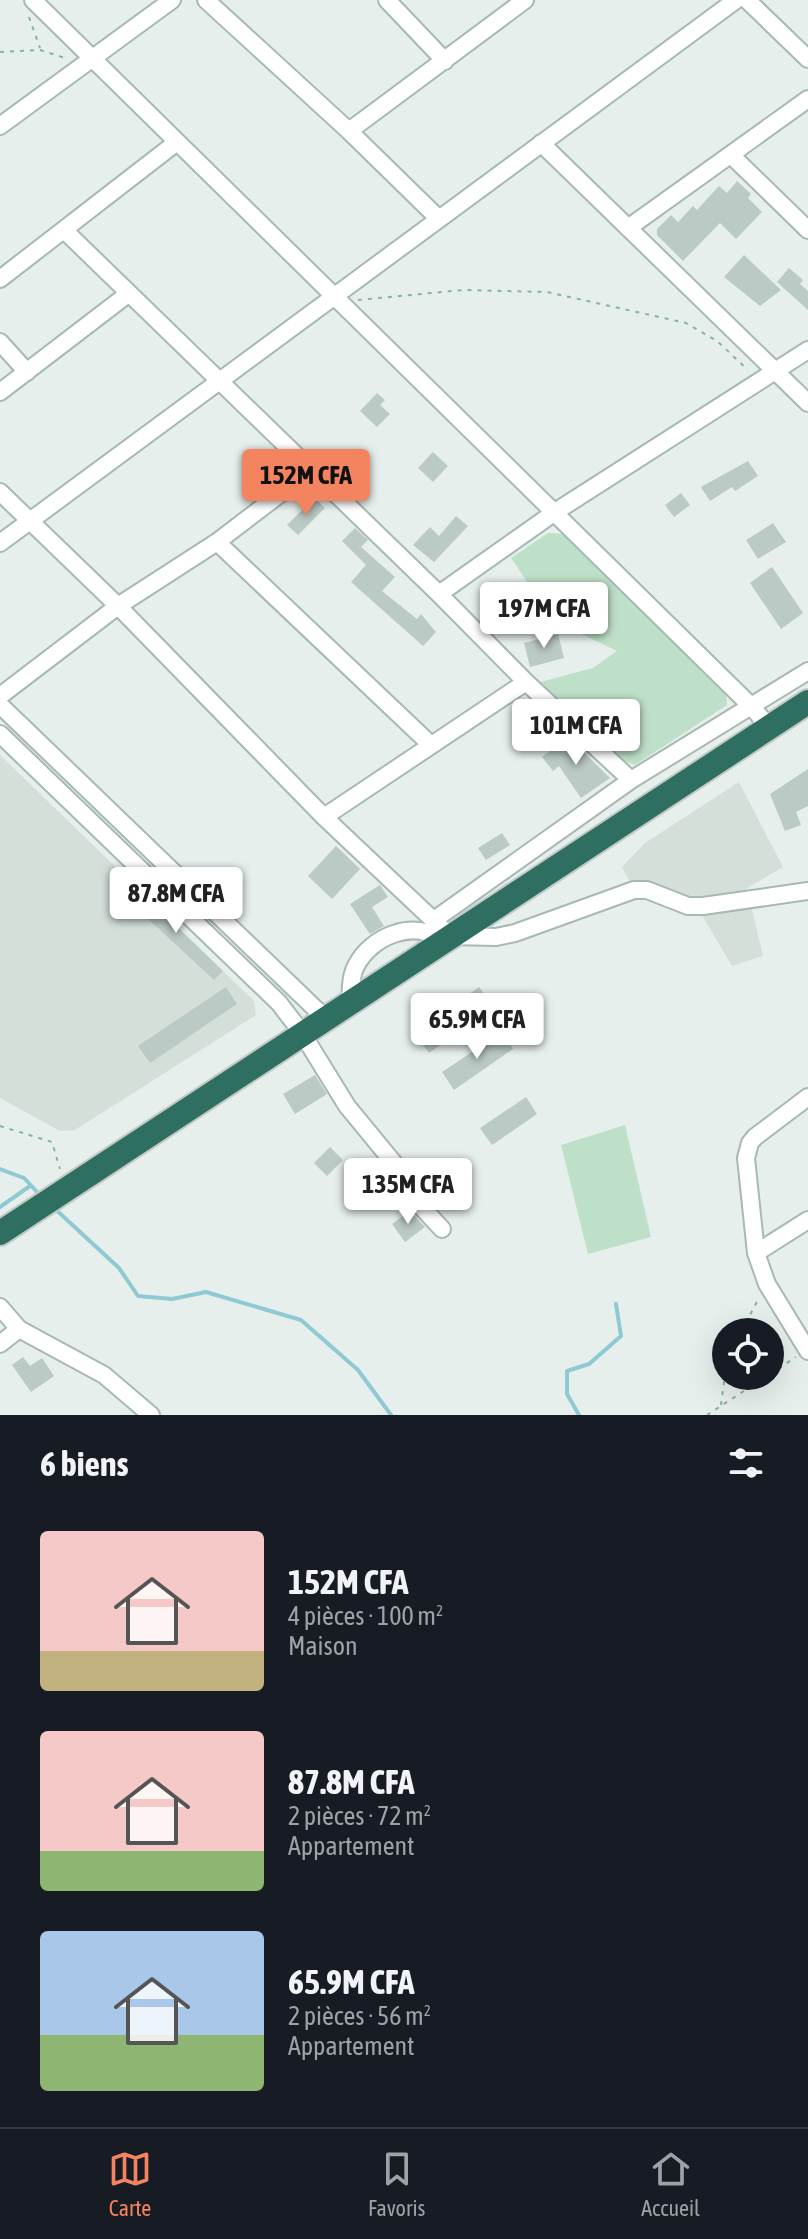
<!DOCTYPE html>
<html lang="fr">
<meta charset="utf-8">
<style>
body{margin:0;font-family:"Asap Condensed",sans-serif;background:#20242c;color:#f1f3f6;height:100vh;display:flex;flex-direction:column;font-size:30px;white-space:nowrap}
*{box-sizing:border-box;margin:0}
p{font-size:26px;color:#9ea1a6}
.icon{flex:none;width:44px;height:44px;fill:none;stroke:currentColor;stroke-width:2;stroke-linecap:round;stroke-linejoin:round}
.map{position:relative;height:1415px;overflow:hidden}
.panel{display:flex;flex-direction:column;background:#171b24;flex:1}
.panel>*{flex:none}
.tools{position:absolute;left:712px;top:1318px;display:grid;gap:16px}
.tools a{display:grid;place-items:center;width:72px;height:72px;border-radius:50%;background:#171b24;box-shadow:0 8px 32px #0002;font-size:40px}
.price{position:absolute;translate:-50% -68px;padding:0 18px;border-radius:8px;background:#fff;color:#222;font-size:26px;line-height:52px;filter:drop-shadow(0 2px 4px #0008)}
.price::after{content:'';position:absolute;left:50%;top:48px;width:24px;height:18px;margin-left:-12px;background:inherit;clip-path:polygon(0 0,100% 0,50% 100%)}
.price.selected{background:#f4845f;color:#111}
ul{padding:0;list-style:none}
li{display:flex;align-items:center;gap:24px;height:200px;padding:0 40px}
li span{display:grid;place-items:center;flex:none;width:224px;height:160px;border-radius:8px;color:#555}
li>.icon{margin-inline-start:auto}
span .icon{width:96px;height:96px;fill:#fffc;stroke-width:1}
li b{font-size:34px}
h2{display:flex;justify-content:space-between;align-items:center;height:96px;padding:0 40px;font-size:34px}
.tabs{display:flex;justify-content:space-around;align-items:center;height:112px;border-top:2px solid #363941;background:#171b24;font-size:22px;color:#9ea1a6}
.tabs a{display:grid;justify-items:center;gap:4px}
.tabs .selected{color:#f4845f}
.map>svg:first-child{display:block}
</style>
<div class="map">
<svg width="808" height="1415" viewBox="0 0 808 1415">
<rect width="100%" height="100%" fill="#e6efeb"/>
<path fill="#d4dfda" d="M 0,755 L 254,1001 L 256,1015 L 75,1130 L 60,1131 L 0,1098 Z
M 739,782 L 783,867 L 747,888 L 763,956 L 732,966 L 693,900 L 672,900 L 630,882 L 622,867 L 645,843 Z"/>
<path fill="#bfe0c8" d="M 548,533 L 563,534 L 726,693 L 727,705 L 635,765 L 624,761 L 540,682 L 593,668 L 617,651 L 554,621 L 511,558 Z
M 625,1125 L 651,1237 L 588,1254 L 561,1145 Z"/>
<g fill="none" stroke-linecap="round" stroke-linejoin="round">
<path stroke="#8ec9d4" stroke-width="4" d="M 0,1169 L 24,1178 L 40,1195
M 0,1207 L 30,1186
M 53,1207 L 119,1268 L 138,1296 L 172,1299 L 206,1292 L 301,1320 L 358,1370 L 391,1415
M 579,1415 L 567,1394 L 567,1371 L 589,1364 L 621,1336 L 616,1304"/>
</g>
<path fill="#bbcac4" d="M 737,181 L 751,194 L 748,198 L 762,212 L 736,239 L 720,223 L 683,261 L 657,235 L 657,229 L 671,215 L 678,222 L 693,206 L 697,210 L 719,186 L 727,193 Z
M 744,255 L 781,290 L 760,306 L 724,277 Z
M 789,268 L 803,280 L 800,284 L 808,291 L 808,310 L 777,282 Z
M 377,393 L 385,400 L 380,405 L 390,414 L 377,427 L 360,411 Z
M 433,452 L 448,466 L 433,482 L 418,468 Z
M 748,461 L 758,476 L 735,491 L 732,487 L 710,501 L 701,487 Z
M 681,493 L 690,505 L 674,517 L 665,505 Z
M 317,500 L 325,508 L 298,535 L 287,525 L 309,503 L 312,505 Z
M 456,516 L 468,526 L 434,562 L 413,545 L 430,527 L 439,536 Z
M 773,523 L 786,542 L 758,559 L 746,540 Z
M 355,528 L 368,540 L 361,547 L 395,577 L 382,591 L 417,619 L 421,614 L 436,632 L 423,646 L 351,582 L 366,565 L 342,541 Z
M 772,567 L 803,613 L 781,629 L 750,583 Z
M 558,634 L 564,658 L 530,667 L 524,643 Z
M 568,737 L 610,778 L 581,798 L 559,766 L 553,771 L 542,757 Z
M 808,769 L 808,806 L 796,812 L 801,825 L 785,831 L 770,794 Z
M 502,833 L 510,845 L 486,860 L 478,848 Z
M 336,846 L 360,869 L 332,899 L 308,876 Z
M 380,885 L 388,897 L 372,907 L 384,926 L 370,934 L 350,904 Z
M 141,892 L 223,971 L 214,980 L 131,903 Z
M 226,987 L 237,1004 L 150,1063 L 138,1046 Z
M 479,987 L 494,1007 L 429,1053 L 414,1032 Z
M 502,1032 L 513,1049 L 454,1090 L 442,1072 Z
M 315,1075 L 327,1094 L 295,1114 L 283,1094 Z
M 526,1097 L 537,1114 L 492,1145 L 480,1128 Z
M 330,1147 L 343,1160 L 327,1176 L 314,1163 Z
M 410,1211 L 425,1227 L 405,1242 L 392,1224 Z
M 23,1357 L 30,1366 L 42,1358 L 54,1376 L 31,1392 L 12,1365 Z"/>
<g fill="none" stroke-linecap="round" stroke-linejoin="round">
<g stroke="#a8b8b2" stroke-width="20">
<path id="minor" d="M 33,0 L 752,707 L 769,727
M 206,0 L 349,131 L 438,218
M 387,0 L 445,61
M 747,0 L 808,59
M 0,126 L 172,0
M 349,131 L 525,0
M 541,143 L 808,403
M 731,155 L 808,230
M 628,228 L 808,99
M 64,230 L 439,594 L 526,682 L 631,780
M 0,279 L 177,142
M 0,342 L 27,372
M 0,392 L 128,294
M 0,492 L 118,606 L 324,817 L 450,936 L 496,937 L 515,933 L 634,890 L 647,890 L 688,906 L 703,906 L 808,891
M 217,542 L 431,745
M 0,543 L 736,0
M 439,594 L 555,512 L 808,350
M 0,696 L 118,606 L 217,542 L 310,471
M 0,705 L 326,1019
M 0,734 L 279,1003 L 302,1033 L 347,1106 L 393,1162 L 417,1202 L 442,1229
M 324,817 L 526,682
M 434,920 L 631,780 L 808,671
M 350,1003 C 351,991 350,977 356,966 C 371,936 415,918 442,941
M 808,1097 L 755,1137 L 750,1143 L 746,1158 L 756,1253 L 767,1284 L 808,1351
M 756,1253 L 808,1220
M 0,1307 L 19,1329 L 104,1375 L 151,1415
M 0,1344 L 19,1329"/>
</g>
<g stroke="#c2cac8" stroke-width="28">
<path id="highway" d="M 0,1233 L 808,702"/>
</g>
<path stroke="#86b3a5" stroke-width="2" stroke-dasharray="4 6" stroke-linecap="butt" d="M 29,17 L 40,48
M 0,52 L 40,50 L 65,58
M 358,300 L 463,290 L 547,292 L 686,323 L 717,341 L 748,370
M 0,1126 L 52,1142 L 60,1169
M 741,1332 L 759,1298
M 770,1374 L 796,1357
M 721,1405 L 726,1368
M 707,1415 L 767,1376"/>
<use href="#minor" stroke="#fff" stroke-width="16"/>
<use href="#highway" stroke="#2f6f62" stroke-width="24"/>
</g>
</svg>
<div class="tools">
<a><svg class="icon" aria-label="locate" viewBox="0 0 24 24"><circle cx="12" cy="12" r="6"/><path d="M12 2v4M12 18v4M2 12h4M18 12h4"/></svg></a>
</div>
<b class="price selected" style="left:306px;top:517px">152M CFA</b>
<b class="price" style="left:544px;top:650px">197M CFA</b>
<b class="price" style="left:576px;top:767px">101M CFA</b>
<b class="price" style="left:176px;top:935px">87.8M CFA</b>
<b class="price" style="left:477px;top:1061px">65.9M CFA</b>
<b class="price" style="left:408px;top:1226px">135M CFA</b>
</div>
<section class="panel">
<h2>6 biens<svg class="icon" aria-label="filters" viewBox="0 0 24 24"><path d="M4 7h16M4 17h16"/><circle cx="9" cy="7" r="2"/><circle cx="15" cy="17" r="2"/></svg></h2>
<ul>
<li><span style="background:linear-gradient(#f6c9c9 75%,#c2b280 0)"><svg class="icon" aria-label="home" viewBox="0 0 24 24"><path d="M3 11l9-7 9 7M6 9v11h12V9"/></svg></span><div><b>152M CFA</b><p>4 pièces · 100 m²</p><p>Maison</p></div></li>
<li><span style="background:linear-gradient(#f6c9c9 75%,#8fb573 0)"><svg class="icon" aria-label="home" viewBox="0 0 24 24"><path d="M3 11l9-7 9 7M6 9v11h12V9"/></svg></span><div><b>87.8M CFA</b><p>2 pièces · 72 m²</p><p>Appartement</p></div></li>
<li><span style="background:linear-gradient(#a9c7e8 65%,#8fb573 0)"><svg class="icon" aria-label="home" viewBox="0 0 24 24"><path d="M3 11l9-7 9 7M6 9v11h12V9"/></svg></span><div><b>65.9M CFA</b><p>2 pièces · 56 m²</p><p>Appartement</p></div></li>
</ul>
</section>
<nav class="tabs">
<a class="selected"><svg class="icon" aria-label="map" viewBox="0 0 24 24"><path d="M3 6l6-2 6 2 6-2v14l-6 2-6-2-6 2zM9 4v14M15 6v14"/></svg>Carte</a>
<a><svg class="icon" aria-label="saved" viewBox="0 0 24 24"><path d="M7 4h10v16l-5-4-5 4z"/></svg>Favoris</a>
<a><svg class="icon" aria-label="home" viewBox="0 0 24 24"><path d="M3 11l9-7 9 7M6 9v11h12V9"/></svg>Accueil</a>
</nav>
